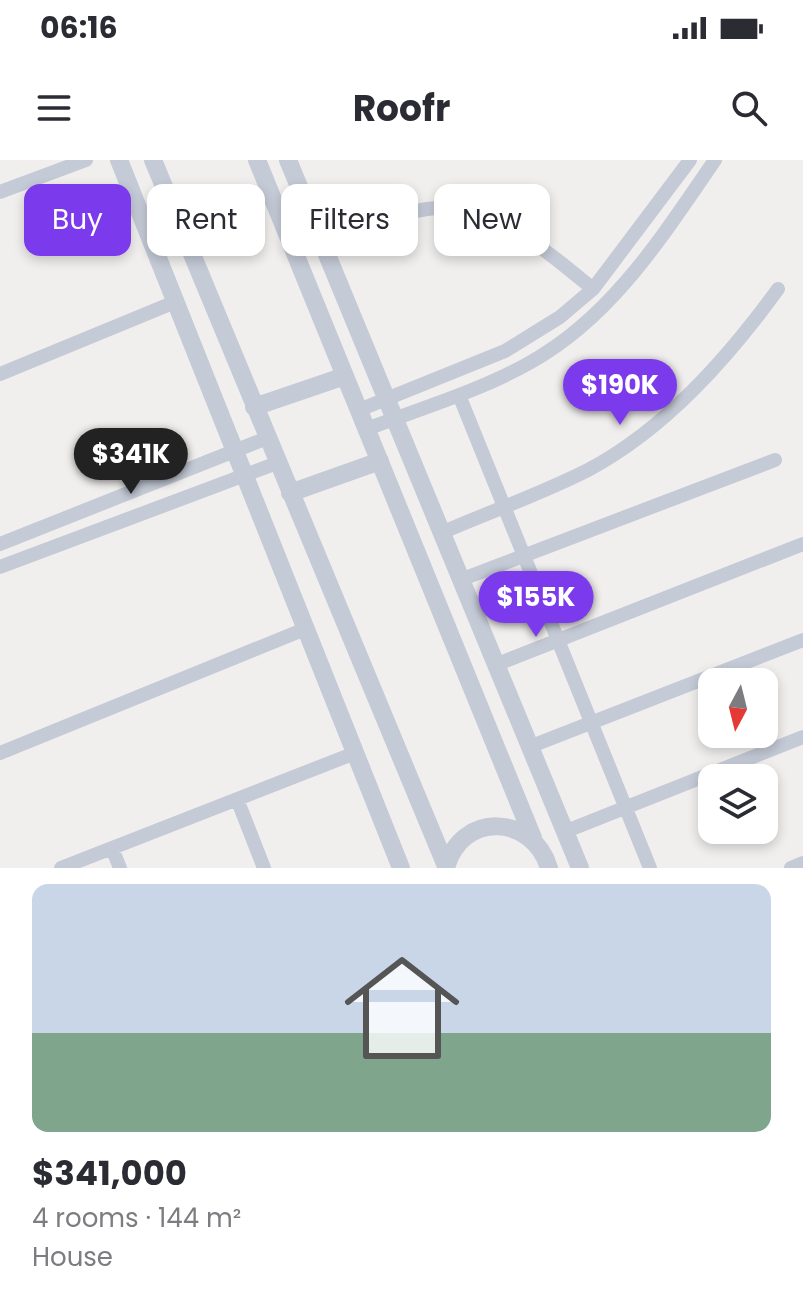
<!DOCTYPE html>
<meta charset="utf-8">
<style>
body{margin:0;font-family:Poppins,sans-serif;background:#f7f7f7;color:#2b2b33;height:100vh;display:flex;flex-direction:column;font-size:30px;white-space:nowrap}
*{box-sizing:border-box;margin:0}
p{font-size:26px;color:#7c7c81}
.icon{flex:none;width:44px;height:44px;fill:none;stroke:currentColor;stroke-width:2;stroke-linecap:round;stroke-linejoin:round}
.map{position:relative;height:708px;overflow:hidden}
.sheet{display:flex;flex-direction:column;background:#fff;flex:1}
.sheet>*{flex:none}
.hud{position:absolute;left:24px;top:24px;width:756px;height:72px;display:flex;gap:16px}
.needle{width:52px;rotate:187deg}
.tools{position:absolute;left:698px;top:508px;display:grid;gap:16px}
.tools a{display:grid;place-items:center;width:80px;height:80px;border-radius:16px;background:#fff;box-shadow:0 4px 12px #0003;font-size:40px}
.price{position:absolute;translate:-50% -68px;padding:0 18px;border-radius:28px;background:#7c3aed;color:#fff;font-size:26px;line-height:52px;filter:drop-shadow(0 2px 4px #0008)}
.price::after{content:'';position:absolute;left:50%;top:48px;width:24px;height:18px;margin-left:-12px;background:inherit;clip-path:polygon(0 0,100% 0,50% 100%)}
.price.on{background:#222;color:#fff}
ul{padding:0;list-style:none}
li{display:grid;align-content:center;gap:16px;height:424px;padding:0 32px}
li span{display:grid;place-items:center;height:248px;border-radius:16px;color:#555}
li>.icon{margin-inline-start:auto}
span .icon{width:144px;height:144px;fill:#fffc;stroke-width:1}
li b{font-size:34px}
.chip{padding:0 28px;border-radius:16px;background:#fff;box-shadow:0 4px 12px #0003;font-size:28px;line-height:72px}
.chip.on{background:#7c3aed;color:#fff}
.status{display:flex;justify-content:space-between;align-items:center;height:56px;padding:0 40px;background:#fff;direction:ltr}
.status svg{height:22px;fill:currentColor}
header{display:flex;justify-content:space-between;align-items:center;height:104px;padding:0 32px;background:#fff;font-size:36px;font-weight:700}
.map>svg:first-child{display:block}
</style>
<div class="status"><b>06:16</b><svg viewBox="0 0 49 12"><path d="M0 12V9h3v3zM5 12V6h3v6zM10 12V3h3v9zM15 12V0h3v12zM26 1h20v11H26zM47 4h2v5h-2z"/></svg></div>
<header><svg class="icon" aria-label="menu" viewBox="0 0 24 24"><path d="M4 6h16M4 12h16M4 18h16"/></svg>Roofr<svg class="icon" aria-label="search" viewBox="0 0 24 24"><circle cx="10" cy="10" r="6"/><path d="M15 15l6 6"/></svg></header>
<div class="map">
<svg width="803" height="708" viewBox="0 0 803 708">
<rect width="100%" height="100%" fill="#f1efee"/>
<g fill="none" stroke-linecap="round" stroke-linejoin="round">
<path stroke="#c4cad6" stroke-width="14" d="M 0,32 L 86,0
M 323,88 C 356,75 392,54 427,49 C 489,40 548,92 593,129
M 0,214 L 175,142
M 459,235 L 650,708
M 359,250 L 505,191 L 560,157 L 593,129 L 690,0
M 367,269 C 422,248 480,231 531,202 C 613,156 663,75 715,0
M 441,373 C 489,352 541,334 588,310 C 665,269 727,199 778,129
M 0,384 L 267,278
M 0,407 L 277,303
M 460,420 L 775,300
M 495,505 L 803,384
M 529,587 L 803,480
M 0,593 L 305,469
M 237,639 L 264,708
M 564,672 L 803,577
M 112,688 L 120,708
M 61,708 L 355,593
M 791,708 L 803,703"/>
<path stroke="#c4cad6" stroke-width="18" d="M 119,0 L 401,708
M 153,0 L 446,706
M 257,0 L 533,678
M 288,0 L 580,708
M 254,247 L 345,216
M 290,333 L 380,301
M 446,708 C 461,651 533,654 549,708"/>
</g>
</svg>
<div class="tools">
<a><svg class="needle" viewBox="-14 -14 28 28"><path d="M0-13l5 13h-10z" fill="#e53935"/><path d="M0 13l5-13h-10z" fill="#7c7c81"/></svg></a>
<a><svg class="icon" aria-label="layers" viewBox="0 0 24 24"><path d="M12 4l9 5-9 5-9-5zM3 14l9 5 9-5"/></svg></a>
</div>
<b class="price" style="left:620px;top:267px">$190K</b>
<b class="price on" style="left:131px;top:336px">$341K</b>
<b class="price" style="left:536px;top:479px">$155K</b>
<div class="hud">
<a class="chip on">Buy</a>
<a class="chip">Rent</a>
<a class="chip">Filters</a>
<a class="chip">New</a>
</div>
</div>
<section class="sheet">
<ul>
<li><span style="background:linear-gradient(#c9d6e8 60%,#7fa58c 0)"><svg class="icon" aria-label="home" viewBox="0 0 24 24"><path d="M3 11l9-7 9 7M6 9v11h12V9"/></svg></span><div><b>$341,000</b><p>4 rooms · 144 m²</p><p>House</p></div></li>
</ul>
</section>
